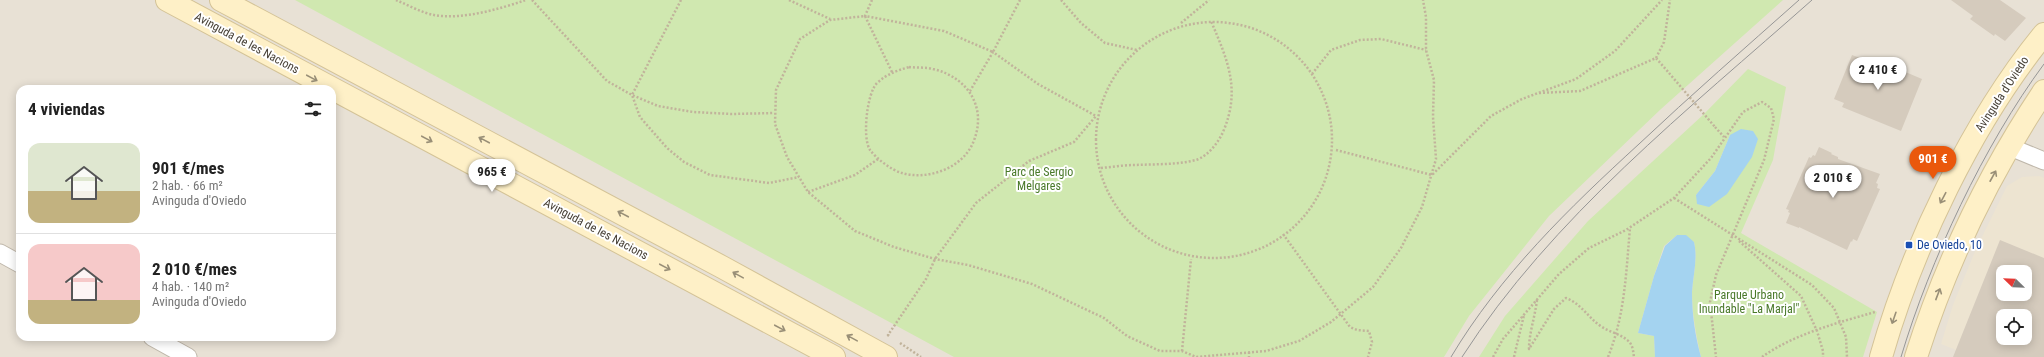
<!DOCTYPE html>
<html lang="es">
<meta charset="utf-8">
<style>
body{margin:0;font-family:"Roboto Condensed",sans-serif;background:#f6f6f6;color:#222;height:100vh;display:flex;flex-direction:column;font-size:15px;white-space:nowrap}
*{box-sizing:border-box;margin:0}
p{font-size:13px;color:#767676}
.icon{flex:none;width:22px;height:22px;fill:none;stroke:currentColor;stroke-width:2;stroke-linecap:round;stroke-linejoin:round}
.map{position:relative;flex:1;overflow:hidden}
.panel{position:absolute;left:16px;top:85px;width:320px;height:256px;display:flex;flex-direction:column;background:#fff;border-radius:12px;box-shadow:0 2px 10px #0003}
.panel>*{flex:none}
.needle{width:26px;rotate:293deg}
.fabs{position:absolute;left:1996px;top:265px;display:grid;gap:8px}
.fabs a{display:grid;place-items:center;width:36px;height:36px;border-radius:8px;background:#fff;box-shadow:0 2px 10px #0003;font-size:20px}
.price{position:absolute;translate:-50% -34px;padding:0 9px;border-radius:14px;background:#fff;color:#222;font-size:13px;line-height:26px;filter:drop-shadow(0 1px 2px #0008)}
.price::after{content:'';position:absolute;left:50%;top:24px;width:12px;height:9px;margin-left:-6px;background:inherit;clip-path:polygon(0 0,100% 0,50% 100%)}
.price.on{background:#ea580c;color:#fff}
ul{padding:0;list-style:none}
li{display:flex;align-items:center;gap:12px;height:100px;padding:0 12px}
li+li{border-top:1px solid #e0e0e0}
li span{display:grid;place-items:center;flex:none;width:112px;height:80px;border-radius:12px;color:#555}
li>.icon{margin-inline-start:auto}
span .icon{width:48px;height:48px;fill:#fffc;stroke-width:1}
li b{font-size:17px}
h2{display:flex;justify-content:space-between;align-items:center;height:48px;padding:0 12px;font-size:17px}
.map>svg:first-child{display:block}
</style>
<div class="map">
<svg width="2044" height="357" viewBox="0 0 2044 357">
<rect width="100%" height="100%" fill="#f4f0e7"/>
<path fill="#e8e1d5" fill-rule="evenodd" d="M 0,0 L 2044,0 L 2044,357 L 0,357 ZM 20,89 L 332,89 L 332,337 L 20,337 ZM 2003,272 L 2025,272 L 2025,294 L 2003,294 ZM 2003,316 L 2025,316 L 2025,338 L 2003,338 Z"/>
<path fill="#ede4d1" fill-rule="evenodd" d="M 2039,176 L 2044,178 L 2044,357 L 1974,357 L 1941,344 L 1953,305 L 1976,249 L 2007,186 L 2022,177 ZM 2003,272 L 2025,272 L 2025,294 L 2003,294 ZM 2003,316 L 2025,316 L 2025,338 L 2003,338 Z"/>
<path fill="#d0e8b0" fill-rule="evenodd" d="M 295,0 L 1783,0 L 1661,109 L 1549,216 L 1469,316 L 1444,357 L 954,357 Z
M 1748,69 L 1786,87 L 1773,160 L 1741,233 L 1877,312 L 1863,357 L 1701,357 C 1696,335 1692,314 1692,292 C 1693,275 1698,259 1694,242 L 1677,235 L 1664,246 L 1654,276 L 1638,333 L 1654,336 L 1655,357 L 1479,357 L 1505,316 L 1588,221 L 1704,114 ZM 1730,135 L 1727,194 L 1696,195 L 1715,171 Z"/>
<path fill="#a4d3f0" d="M 1741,129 L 1753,131 L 1758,139 L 1752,157 L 1727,194 L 1709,207 L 1697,204 L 1696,195 L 1715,171 L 1730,135 Z
M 1677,235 L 1686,235 L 1694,242 C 1698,259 1693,275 1692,292 C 1692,314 1695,336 1701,357 L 1655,357 L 1654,336 L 1638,333 L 1654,276 L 1665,246 Z"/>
<path fill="#d5cbbd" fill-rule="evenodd" d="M 1951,0 L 2000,0 L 2026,18 L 2005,41 L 1995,34 L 1994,36 L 1970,19 L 1973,16 Z
M 1852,55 L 1868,61 L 1870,57 L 1922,79 L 1901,131 L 1842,107 L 1844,103 L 1834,99 Z
M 1819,147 L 1832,153 L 1831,154 L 1838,157 L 1838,159 L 1880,174 L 1876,183 L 1878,184 L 1877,188 L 1880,189 L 1857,241 L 1853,239 L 1852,242 L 1851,241 L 1847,250 L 1799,227 L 1799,228 L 1786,223 L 1790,213 L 1788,212 L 1789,210 L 1786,209 L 1809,157 L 1811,158 L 1813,155 L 1815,156 Z
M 2000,240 L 2044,258 L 2044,357 L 1953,357 ZM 2003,272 L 2025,272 L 2025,294 L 2003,294 ZM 2003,316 L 2025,316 L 2025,338 L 2003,338 Z"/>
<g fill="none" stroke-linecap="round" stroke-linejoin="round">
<g stroke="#bfb7aa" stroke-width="19">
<path id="street" d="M 2010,147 L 2044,161
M 0,253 L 20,264
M 152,337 L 188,357"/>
</g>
<g stroke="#d4c397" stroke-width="24">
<path id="secondary" d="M 167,0 L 834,357
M 221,0 L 722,267 L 886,357
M 1881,357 C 1912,248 1972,122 2044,34
M 1916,357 C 1946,263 1989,173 2044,91"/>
</g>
<path stroke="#c1b39b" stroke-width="2.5" stroke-dasharray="2 2" stroke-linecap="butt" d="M 396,0 C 408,5 422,13 434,15 C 463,20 499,9 526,0
M 532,0 L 607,81 L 632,95 L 658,106 L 693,112 L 732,114 L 774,113
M 681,0 L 632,95 L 640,117 L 667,148 L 684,162 L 710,175 L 769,183 L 799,177
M 789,0 L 830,19
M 872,0 L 865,16 L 944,31 L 993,52 L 1020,0
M 1061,0 L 1081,23 L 1105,43 L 1137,50
M1096 140a118 118 0 1 1 236 0a118 118 0 1 1-236 0Z
M 1181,23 L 1209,0
M 1656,58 L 1664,42 L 1670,0
M 909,67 C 917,68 926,67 933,69 C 971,78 989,112 971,147 C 958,170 926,180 902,173 C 891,170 877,159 870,150 C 862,138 867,93 877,83 C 887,74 896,71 909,67 Z
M 892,72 L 865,16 L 830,20 L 800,39 L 776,90 L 775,124 L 787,157 L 808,192 L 855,231 L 894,247 L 935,259 L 968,265 L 1032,284 L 1104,318 L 1127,336 L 1160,351 L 1182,351 L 1196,357 L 1266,351 L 1299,341 L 1331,322 L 1373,287 L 1401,248 L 1422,207 L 1436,159 L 1433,117 L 1434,80 L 1426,50 L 1426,17 L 1423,0
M 1312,74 L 1331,50 L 1360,40 L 1381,39 L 1426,50
M 1539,93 L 1580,91 L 1656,58 L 1669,73
M 1715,127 L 1724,137
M 1336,150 L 1432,175 L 1491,116 L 1522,99 L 1576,79 L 1615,51 L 1662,0
M 1101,168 C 1112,167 1124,165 1135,165 C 1155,164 1176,165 1196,160 C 1208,156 1218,143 1223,132 C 1241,90 1228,61 1211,21
M 808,192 L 855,175 L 878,159
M 1674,198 L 1812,285 L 1834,308 L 1846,337 L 1847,357
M 1283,234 L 1350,327 L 1357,330 L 1369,331 L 1372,342 L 1368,357
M 1739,241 L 1801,296 L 1817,331 L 1823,351 L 1823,357
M 1537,300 C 1535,317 1529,333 1529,349 L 1554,309 L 1566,298 C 1582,304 1588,318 1602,327 C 1610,332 1620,334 1627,340 C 1633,344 1633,351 1634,357
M 889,336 L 888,335 L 926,279 L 935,259 L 976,203 L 1029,161 L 1074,142 L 1096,116 L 1038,84 L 993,52 L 970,91
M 900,343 L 921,357
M 1182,351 L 1191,259
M 1249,352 L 1249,357
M 1493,357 L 1503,339 L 1559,274 L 1589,248 L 1626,230 L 1674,198 L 1711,158 L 1743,112 L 1762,102 L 1771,108 L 1774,119 L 1764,160 L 1716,275 L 1710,302 L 1716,357
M 1514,357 L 1524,315
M 1608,357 C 1625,315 1626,273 1630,228
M 1762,357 C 1794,334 1837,323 1875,312"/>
<use href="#street" stroke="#fff" stroke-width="17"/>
<use href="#secondary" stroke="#fef0c7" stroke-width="22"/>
<path stroke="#969696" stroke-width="1" d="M 1451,357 C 1500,275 1569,208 1639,144 C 1691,95 1745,48 1799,0
M 1462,357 C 1552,217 1688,110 1812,0
M 1901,357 C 1930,260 1984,145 2044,64"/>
<path stroke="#c1b39b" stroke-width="2.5" stroke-dasharray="2 2" stroke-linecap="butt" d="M 1669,73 L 1715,127"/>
</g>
<defs><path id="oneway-shaft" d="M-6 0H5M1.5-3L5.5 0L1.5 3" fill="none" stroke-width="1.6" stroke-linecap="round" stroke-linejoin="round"/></defs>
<g stroke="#998f77">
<use href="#oneway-shaft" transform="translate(312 78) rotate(28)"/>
<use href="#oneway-shaft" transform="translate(427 139) rotate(28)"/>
<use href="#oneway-shaft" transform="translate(484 140) rotate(-152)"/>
<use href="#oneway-shaft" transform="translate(1993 176) rotate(-61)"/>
<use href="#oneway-shaft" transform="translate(1943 198) rotate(118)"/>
<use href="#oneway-shaft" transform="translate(623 214) rotate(-152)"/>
<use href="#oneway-shaft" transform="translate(665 267) rotate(28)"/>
<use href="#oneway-shaft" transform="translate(738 275) rotate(-151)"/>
<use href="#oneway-shaft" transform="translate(1938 294) rotate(-69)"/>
<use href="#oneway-shaft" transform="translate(1894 318) rotate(109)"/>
<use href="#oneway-shaft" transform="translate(780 328) rotate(28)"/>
<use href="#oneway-shaft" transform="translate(852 338) rotate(-151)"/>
</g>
<rect fill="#1a4fb4" stroke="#fff" stroke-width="1.5" x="1905" y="241" width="8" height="8" rx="2"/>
<g text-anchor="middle" stroke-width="4" stroke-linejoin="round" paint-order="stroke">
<g font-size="12" fill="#474036" stroke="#fff">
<text transform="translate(247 43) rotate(28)" y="4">Avinguda de les Nacions</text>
<text transform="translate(2002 94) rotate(-57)" y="4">Avinguda d'Oviedo</text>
<text transform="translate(596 229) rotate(28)" y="4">Avinguda de les Nacions</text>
</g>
<g font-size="12" fill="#497929" stroke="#fff">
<text x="1039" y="176">Parc de Sergio<tspan x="1039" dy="14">Melgares</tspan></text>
<text x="1749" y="299">Parque Urbano<tspan x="1749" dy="14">Inundable "La Marjal"</tspan></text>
</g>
<g font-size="12" fill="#164399" stroke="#fff" text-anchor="start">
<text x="1917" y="249">De Oviedo, 10</text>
</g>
</g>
</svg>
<div class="fabs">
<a><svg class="needle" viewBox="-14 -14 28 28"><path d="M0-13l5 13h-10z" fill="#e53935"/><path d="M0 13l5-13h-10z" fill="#767676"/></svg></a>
<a><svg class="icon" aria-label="locate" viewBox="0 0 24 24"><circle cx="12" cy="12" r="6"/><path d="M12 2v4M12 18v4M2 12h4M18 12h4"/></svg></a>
</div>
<b class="price" style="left:1878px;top:91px">2 410 €</b>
<b class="price on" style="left:1933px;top:180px">901 €</b>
<b class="price" style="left:492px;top:193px">965 €</b>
<b class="price" style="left:1833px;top:199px">2 010 €</b>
<section class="panel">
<h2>4 viviendas<svg class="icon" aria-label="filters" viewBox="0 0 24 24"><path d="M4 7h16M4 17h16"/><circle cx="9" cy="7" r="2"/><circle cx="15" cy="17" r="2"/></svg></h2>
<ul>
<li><span style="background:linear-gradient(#dfe7d0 60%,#c2b280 0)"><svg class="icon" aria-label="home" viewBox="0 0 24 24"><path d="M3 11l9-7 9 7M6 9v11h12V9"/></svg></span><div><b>901 €/mes</b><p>2 hab. · 66 m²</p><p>Avinguda d'Oviedo</p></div></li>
<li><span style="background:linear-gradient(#f6c9c9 70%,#c2b280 0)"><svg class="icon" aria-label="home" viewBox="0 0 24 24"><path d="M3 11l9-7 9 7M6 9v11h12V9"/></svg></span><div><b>2 010 €/mes</b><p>4 hab. · 140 m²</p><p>Avinguda d'Oviedo</p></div></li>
</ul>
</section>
</div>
